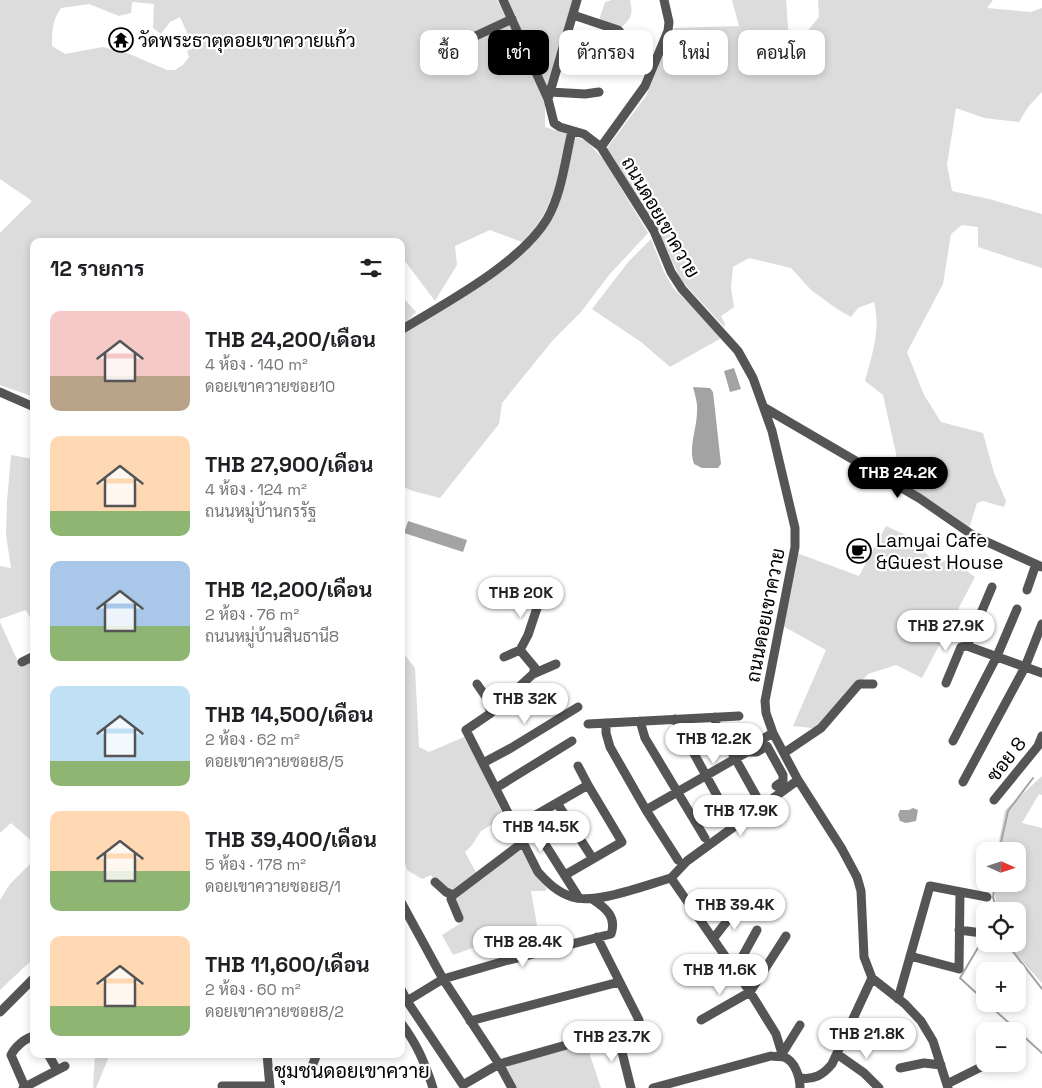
<!DOCTYPE html>
<html lang="th">
<meta charset="utf-8">
<style>
body{margin:0;font-family:"Space Grotesk",Sarabun,sans-serif;background:#f2f2f2;color:#202124;height:100vh;display:flex;flex-direction:column;font-size:19px;white-space:nowrap}
*{box-sizing:border-box;margin:0}
p{font-size:16px;color:#757577}
.icon{flex:none;width:28px;height:28px;fill:none;stroke:currentColor;stroke-width:2;stroke-linecap:round;stroke-linejoin:round}
.map{position:relative;flex:1;overflow:hidden}
.details{position:absolute;left:30px;top:238px;width:375px;height:820px;display:flex;flex-direction:column;background:#fff;border-radius:10px;box-shadow:0 2px 8px #0003}
.details>*{flex:none}
.hud{position:absolute;left:420px;top:30px;width:475px;height:45px;display:flex;gap:10px}
.needle{width:32px;rotate:93deg}
.tools{position:absolute;left:976px;top:842px;display:grid;gap:10px}
.tools a{display:grid;place-items:center;width:50px;height:50px;border-radius:10px;background:#fff;box-shadow:0 2px 8px #0003;font-size:25px}
.price{position:absolute;translate:-50% -42px;padding:0 11px;border-radius:18px;background:#fff;color:#222;font-size:16px;line-height:32px;filter:drop-shadow(0 1px 2px #0008)}
.price::after{content:'';position:absolute;left:50%;top:30px;width:15px;height:11px;margin-left:-8px;background:inherit;clip-path:polygon(0 0,100% 0,50% 100%)}
.price.current{background:#000;color:#fff}
ul{padding:0;list-style:none}
li{display:flex;align-items:center;gap:15px;height:125px;padding:0 20px}
li span{display:grid;place-items:center;flex:none;width:140px;height:100px;border-radius:10px;color:#555}
li>.icon{margin-inline-start:auto}
span .icon{width:60px;height:60px;fill:#fffc;stroke-width:1}
li b{font-size:21px}
h2{display:flex;justify-content:space-between;align-items:center;height:60px;padding:0 20px;font-size:21px}
.tag{padding:0 18px;border-radius:10px;background:#fff;box-shadow:0 2px 8px #0003;font-size:18px;line-height:45px}
.tag.current{background:#000;color:#fff}
.map>svg:first-child{display:block}
</style>
<div class="map">
<svg width="1042" height="1088" viewBox="0 0 1042 1088">
<rect width="100%" height="100%" fill="#fff"/>
<path fill="#dcdcdc" fill-rule="evenodd" d="M 0,0 L 497,0 L 517,37 L 545,103 L 545,127 L 567,134 C 559,175 554,212 522,242 L 490,230 L 455,246 L 457,265 L 435,301 L 401,256 L 401,241 L 34,241 L 34,397 L 0,385 L 0,233 L 32,201 L 0,179 ZM 132,2 L 154,4 L 153,28 L 161,34 L 170,22 L 180,17 L 194,48 L 187,51 L 189,57 L 183,65 L 175,70 L 167,70 L 127,53 L 103,47 L 65,54 L 52,46 C 52,32 52,20 61,8 L 89,4 L 119,16 L 131,13 Z
M 503,0 L 576,0 L 548,99 Z
M 612,0 L 630,0 C 633,15 632,17 621,28 L 599,20 L 605,2 Z
M 732,0 L 786,0 L 790,52 L 819,17 L 818,0 L 993,0 L 987,8 L 1031,12 L 1042,8 L 1042,92 L 1028,107 L 1019,122 L 984,118 L 956,108 L 947,165 L 952,191 L 989,199 L 1042,214 L 1042,268 L 978,247 L 978,227 L 962,225 L 951,234 L 943,284 L 907,352 L 924,395 L 941,422 L 983,433 L 994,473 L 1006,501 L 1004,507 L 983,501 L 977,503 L 968,532 L 903,485 L 883,395 L 865,381 C 872,354 881,331 874,302 L 858,308 L 851,317 L 837,309 L 811,290 L 791,268 L 749,258 L 733,267 L 731,288 L 734,307 L 721,316 L 725,324 L 724,327 L 681,280 L 656,227 L 607,148 L 646,96 L 674,28 L 739,26 Z
M 576,137 L 587,141 L 604,160 L 648,233 L 609,275 L 581,312 L 554,339 L 502,403 L 499,424 L 440,498 L 413,491 L 401,486 L 401,335 L 488,278 L 544,227 Z
M 651,239 L 664,272 L 674,289 L 723,337 L 670,367 L 641,342 L 592,309 L 629,261 Z
M 401,295 L 416,312 L 401,328 Z
M 11,455 L 34,459 L 34,626 L 26,610 L 0,619 L 0,566 L 11,568 L 6,535 L 7,501 Z
M 886,526 L 908,536 L 933,560 L 953,561 L 975,577 L 922,678 L 896,665 L 868,674 L 820,729 L 793,726 L 826,650 L 783,626 L 797,553 L 859,576 Z
M 0,622 L 18,662 L 34,651 L 34,843 L 11,823 L 0,833 Z
M 401,650 L 415,668 L 419,747 L 429,752 L 464,737 L 478,762 L 504,817 L 481,831 L 472,845 L 465,852 L 478,876 L 453,895 L 435,882 L 431,875 L 422,879 L 407,870 L 401,850 Z
M 1042,776 L 1042,795 L 1039,794 L 1022,823 L 1042,828 L 1042,983 L 1010,948 L 1008,944 L 1018,944 L 1018,911 L 998,911 L 993,884 L 1018,884 L 1018,851 L 997,851 L 1005,810 Z
M 520,848 L 535,873 L 547,889 L 545,891 L 531,891 L 537,925 L 453,955 L 442,935 L 461,923 L 453,899 Z
M 34,860 L 34,958 L 0,990 L 0,900 L 10,884 Z
M 585,1040 L 601,1088 L 512,1088 L 499,1064 Z
M 95,1054 L 110,1054 L 96,1088 L 93,1088 Z"/>
<path fill="#a3a3a3" d="M 734,368 L 741,389 L 730,392 L 724,371 Z
M 693,387 L 710,388 L 713,392 L 721,464 L 718,468 L 702,468 L 694,464 C 688,447 697,429 697,411 C 698,404 695,395 693,387 Z
M 408,521 L 467,540 L 463,552 L 404,533 Z
M 913,808 L 918,810 L 916,821 L 906,823 L 900,821 L 898,815 L 900,810 L 909,810 Z"/>
<g fill="none" stroke-linecap="round" stroke-linejoin="round">
<path stroke="#a3a3a3" stroke-width="2" d="M 999,851 L 1008,811 L 1033,778
M 995,884 L 993,897 L 997,911
M 985,936 L 960,978 L 985,1001
M 1007,944 L 1042,989
M 988,1004 L 1042,1053"/>
<path stroke="#555" stroke-width="9" d="M 503,0 L 548,99 L 554,123 L 560,127 L 584,134 L 601,147 L 654,231 L 671,272 L 682,289 L 738,351 L 753,378 L 772,431 L 795,528 L 795,547 L 765,701 L 766,713 L 773,733 L 798,780 L 842,849 L 857,877 L 861,891 L 864,957 L 872,978 L 905,1004 L 921,1021 L 933,1041 L 948,1088
M 563,50 L 609,63 L 612,59 L 620,32 L 618,30 L 573,15
M 439,53 L 512,19
M 550,92 L 585,94 L 599,92
M 548,99 L 577,0
M 601,147 L 645,86 L 668,31 L 669,22 L 664,0
M 401,330 C 445,303 520,264 547,219 C 562,193 565,160 572,131
M 0,392 L 34,407
M 765,408 L 919,498 L 974,536 L 1042,567
M 1027,590 L 1036,564
M 967,646 L 1042,673
M 520,650 L 535,668 L 533,674 L 491,713 L 466,730 L 538,872 C 548,883 557,892 572,897 C 595,905 646,885 671,878
M 504,657 L 520,650 L 528,635 L 541,596
M 22,662 L 34,656
M 533,674 L 556,664
M 946,683 L 961,647 L 967,646 L 992,587
M 477,684 L 486,697 L 491,713
M 715,717 L 716,724 L 759,801
M 675,719 L 731,821
M 640,721 L 645,738 L 705,838
M 606,723 L 606,733 L 610,747 L 646,810 L 678,860
M 588,724 L 739,716
M 953,741 L 997,656 L 1017,609
M 747,752 L 752,745 L 773,733
M 784,753 L 821,728 L 859,684 L 873,684
M 483,763 L 511,748 L 578,707
M 578,766 L 588,785
M 963,782 L 1025,667 L 1042,624
M 496,788 L 572,741
M 994,800 L 1038,746 L 1042,736
M 557,803 L 593,859
M 646,810 L 747,752 L 757,752 L 767,746 L 783,775 L 783,781 L 776,786
M 565,875 L 622,842 L 588,785 L 529,819 L 579,898
M 671,878 L 750,992 L 776,1034 L 783,1057
M 671,878 L 687,861 L 798,780
M 435,882 L 446,892 L 453,895
M 401,902 L 443,979 L 499,1064 L 512,1088
M 459,918 L 451,899 L 452,896 L 522,843
M 959,930 L 982,933
M 713,939 L 737,908
M 910,956 L 959,969 L 960,892
M 735,970 L 757,930
M 401,989 L 407,1001 L 463,1085 L 499,1064 L 637,1025 L 639,1020 L 597,937
M 898,999 L 930,886 L 987,897
M 407,1001 L 443,979 L 505,961 L 611,934 C 617,917 606,908 592,899
M 0,1012 L 34,978
M 701,1020 L 750,992 L 786,936
M 470,1021 L 619,982
M 401,1023 C 417,1044 425,1063 433,1088
M 617,1032 L 631,1088
M 48,1054 L 57,1070
M 267,1054 L 270,1088
M 782,1054 L 800,1025
M 837,1054 L 864,1073 L 879,1088
M 900,1068 L 924,1063 L 941,1065
M 310,1071 L 317,1054
M 800,1078 C 814,1080 823,1075 832,1064 L 872,978
M 947,1084 L 987,1064
M 222,1086 L 270,1086
M 25,1087 L 11,1055 C 15,1047 25,1038 34,1036
M 23,1088 L 65,1066
M 653,1088 L 771,1056 C 775,1057 780,1056 784,1057 C 795,1061 800,1077 800,1088"/>
</g>
<defs>
<g id="temple-ring" transform="scale(1.25)"><circle r="9.5" fill="#fff" stroke="#000" stroke-width="1.5"/><path d="M0-6L5-2H3V0L6.5 2.5H4V6H1.5V3h-3V6H-4V2.5H-6.5L-3 0V-2H-5Z" fill="#000"/></g>
<g id="cafe-ring" transform="scale(1.25)"><circle r="9.5" fill="#fff" stroke="#000" stroke-width="1.5"/><path d="M-5.5-4.5H6V0H3Q3 3.5 0 3.5H-2.5Q-5.5 3.5-5.5 0ZM3-3.2v2h1.7v-2ZM-6 4.5H4V6H-6Z" fill="#000"/></g>
</defs>
<g fill-rule="evenodd">
<use href="#temple-ring" x="121" y="40"/>
<use href="#cafe-ring" x="859" y="551"/>
</g>
<g text-anchor="middle" stroke-width="4.5" stroke-linejoin="round" paint-order="stroke">
<g font-size="19" fill="#000" stroke="#fff" text-anchor="start">
<text x="138" y="47">วัดพระธาตุดอยเขาควายแก้ว</text>
<text x="876" y="547">Lamyai Cafe<tspan x="876" dy="22">&amp;Guest House</tspan></text>
</g>
<g font-size="19" fill="#000" stroke="#fff">
<text transform="translate(661 217) rotate(60)" y="7">ถนนดอยเขาควาย</text>
<text transform="translate(765 615) rotate(-79)" y="7">ถนนดอยเขาควาย</text>
<text transform="translate(1006 759) rotate(-52)" y="7">ซอย 8</text>
</g>
<g font-size="20" fill="#000" stroke="#fff">
<text x="352" y="1078">ชุมชนดอยเขาควาย</text>
</g>
</g>
</svg>
<div class="tools">
<a><svg class="needle" viewBox="-14 -14 28 28"><path d="M0-13l5 13h-10z" fill="#e53935"/><path d="M0 13l5-13h-10z" fill="#757577"/></svg></a>
<a><svg class="icon" aria-label="locate" viewBox="0 0 24 24"><circle cx="12" cy="12" r="6"/><path d="M12 2v4M12 18v4M2 12h4M18 12h4"/></svg></a>
<a>+</a>
<a>−</a>
</div>
<b class="price current" style="left:898px;top:499px">THB 24.2K</b>
<b class="price" style="left:521px;top:619px">THB 20K</b>
<b class="price" style="left:946px;top:652px">THB 27.9K</b>
<b class="price" style="left:525px;top:725px">THB 32K</b>
<b class="price" style="left:714px;top:765px">THB 12.2K</b>
<b class="price" style="left:741px;top:837px">THB 17.9K</b>
<b class="price" style="left:541px;top:853px">THB 14.5K</b>
<b class="price" style="left:735px;top:931px">THB 39.4K</b>
<b class="price" style="left:523px;top:968px">THB 28.4K</b>
<b class="price" style="left:720px;top:996px">THB 11.6K</b>
<b class="price" style="left:867px;top:1060px">THB 21.8K</b>
<b class="price" style="left:612px;top:1063px">THB 23.7K</b>
<div class="hud">
<a class="tag">ซื้อ</a>
<a class="tag current">เช่า</a>
<a class="tag">ตัวกรอง</a>
<a class="tag">ใหม่</a>
<a class="tag">คอนโด</a>
</div>
<section class="details">
<h2>12 รายการ<svg class="icon" aria-label="filters" viewBox="0 0 24 24"><path d="M4 7h16M4 17h16"/><circle cx="9" cy="7" r="2"/><circle cx="15" cy="17" r="2"/></svg></h2>
<ul>
<li><span style="background:linear-gradient(#f6c9c9 65%,#b9a48a 0)"><svg class="icon" aria-label="home" viewBox="0 0 24 24"><path d="M3 11l9-7 9 7M6 9v11h12V9"/></svg></span><div><b>THB 24,200/เดือน</b><p>4 ห้อง · 140 m²</p><p>ดอยเขาควายซอย10</p></div></li>
<li><span style="background:linear-gradient(#ffd9b3 75%,#8fb573 0)"><svg class="icon" aria-label="home" viewBox="0 0 24 24"><path d="M3 11l9-7 9 7M6 9v11h12V9"/></svg></span><div><b>THB 27,900/เดือน</b><p>4 ห้อง · 124 m²</p><p>ถนนหมู่บ้านกรรัฐ</p></div></li>
<li><span style="background:linear-gradient(#a9c7e8 65%,#8fb573 0)"><svg class="icon" aria-label="home" viewBox="0 0 24 24"><path d="M3 11l9-7 9 7M6 9v11h12V9"/></svg></span><div><b>THB 12,200/เดือน</b><p>2 ห้อง · 76 m²</p><p>ถนนหมู่บ้านสินธานี8</p></div></li>
<li><span style="background:linear-gradient(#bfe0f5 75%,#8fb573 0)"><svg class="icon" aria-label="home" viewBox="0 0 24 24"><path d="M3 11l9-7 9 7M6 9v11h12V9"/></svg></span><div><b>THB 14,500/เดือน</b><p>2 ห้อง · 62 m²</p><p>ดอยเขาควายซอย8/5</p></div></li>
<li><span style="background:linear-gradient(#ffd9b3 60%,#8fb573 0)"><svg class="icon" aria-label="home" viewBox="0 0 24 24"><path d="M3 11l9-7 9 7M6 9v11h12V9"/></svg></span><div><b>THB 39,400/เดือน</b><p>5 ห้อง · 178 m²</p><p>ดอยเขาควายซอย8/1</p></div></li>
<li><span style="background:linear-gradient(#ffd9b3 70%,#8fb573 0)"><svg class="icon" aria-label="home" viewBox="0 0 24 24"><path d="M3 11l9-7 9 7M6 9v11h12V9"/></svg></span><div><b>THB 11,600/เดือน</b><p>2 ห้อง · 60 m²</p><p>ดอยเขาควายซอย8/2</p></div></li>
</ul>
</section>
</div>
